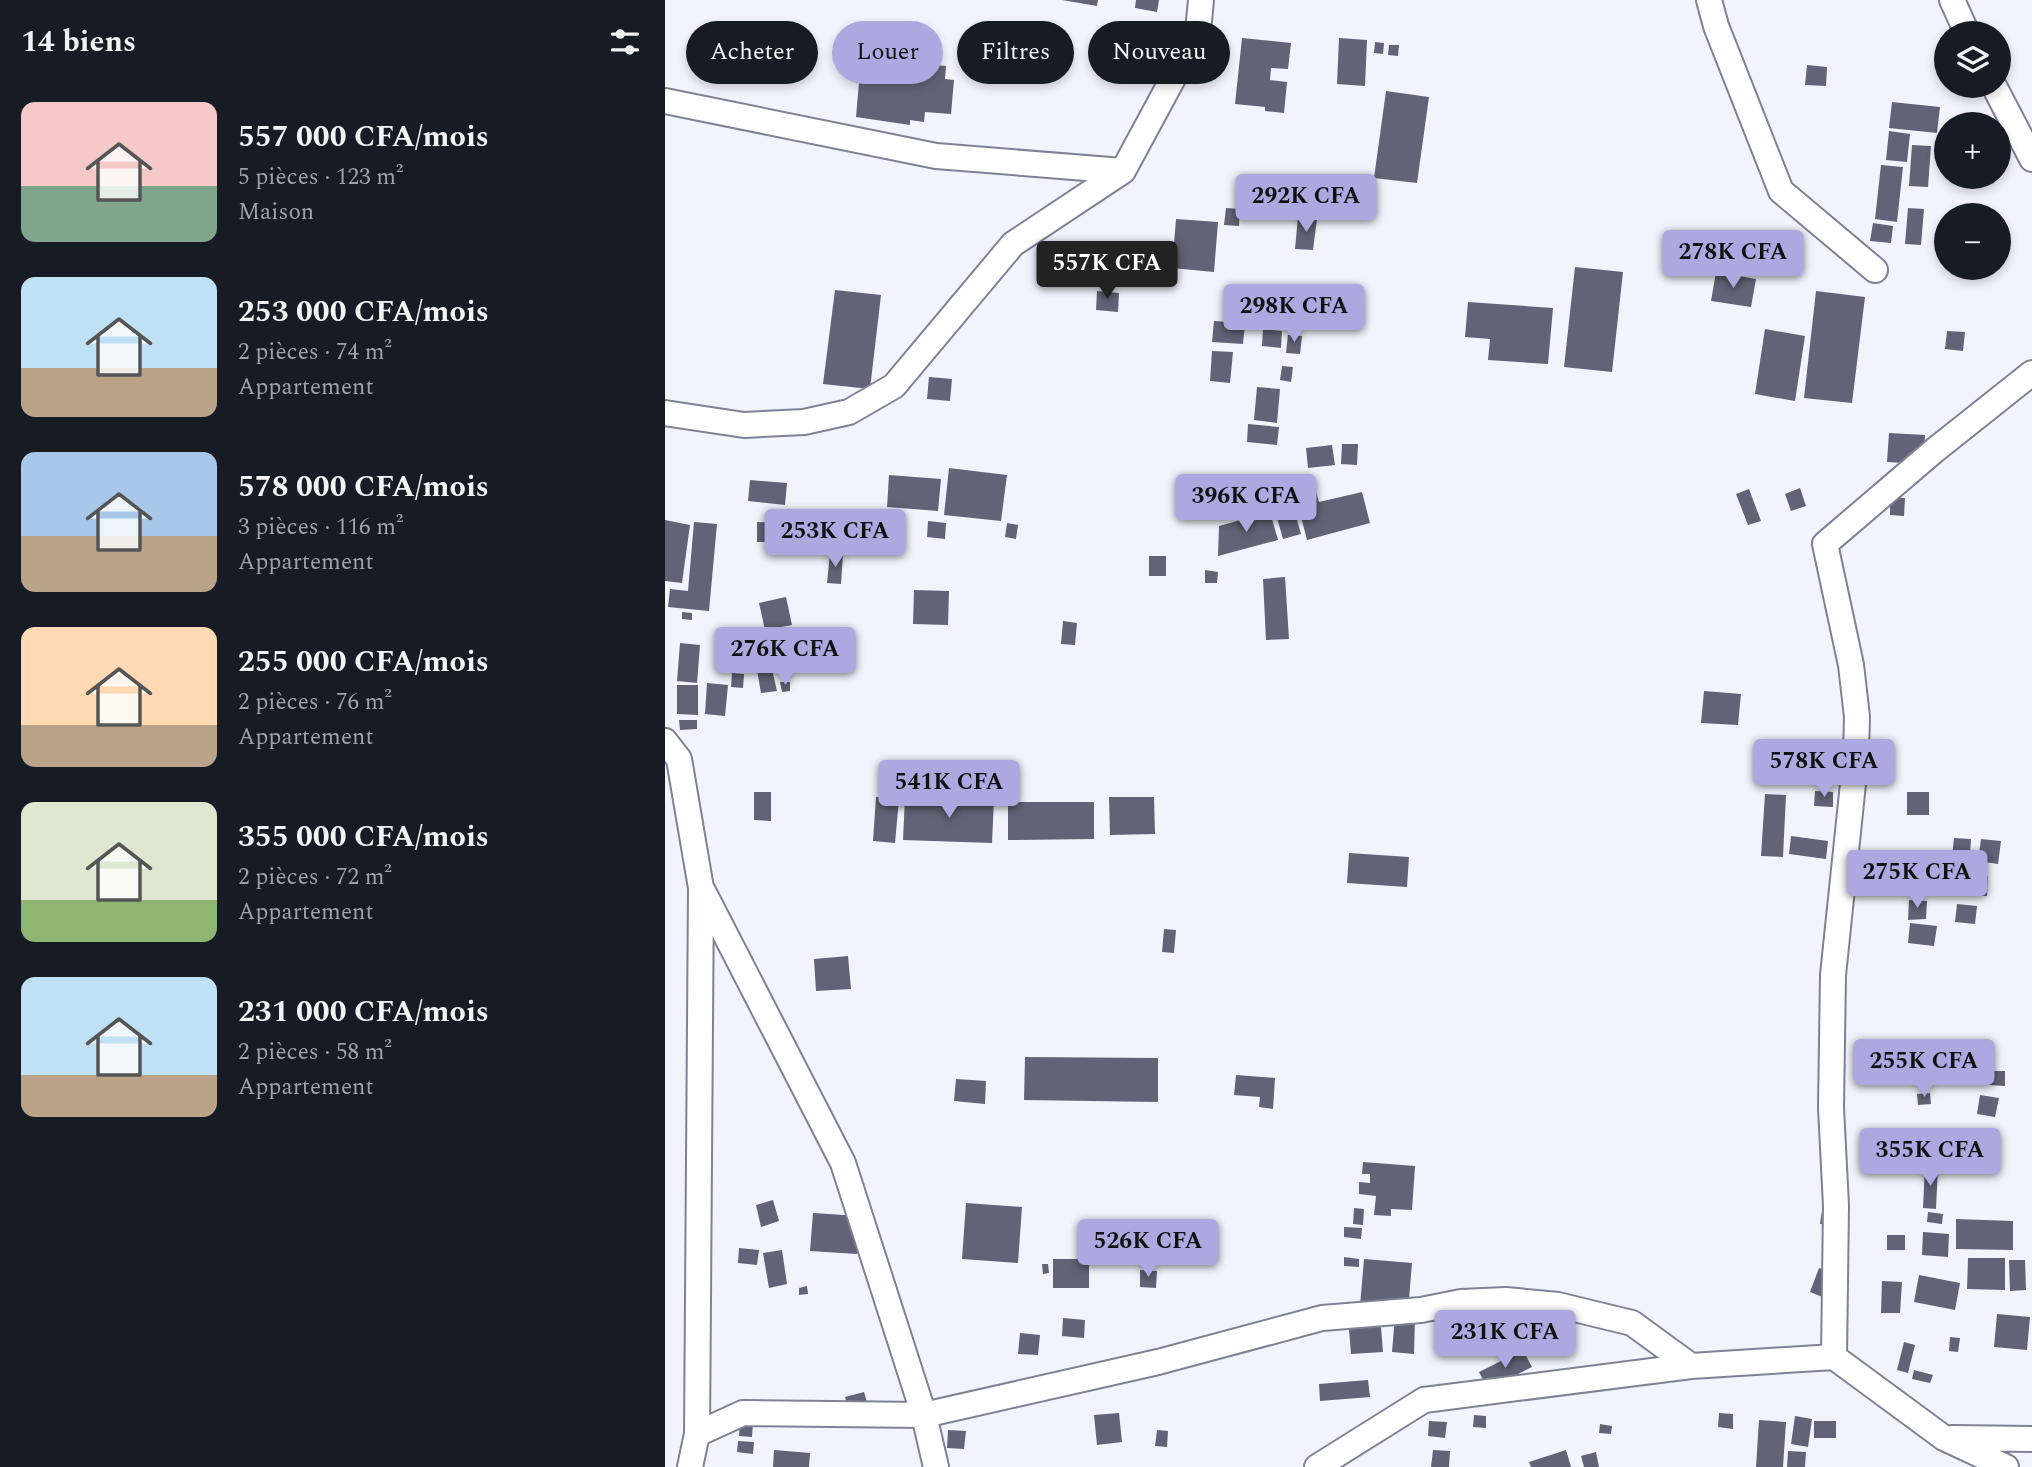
<!DOCTYPE html>
<html lang="fr">
<meta charset="utf-8">
<style>
body{margin:0;font-family:Spectral,serif;background:#20242c;color:#f1f3f6;height:100vh;display:flex;flex-direction:column;font-size:26px;white-space:nowrap}
*{box-sizing:border-box;margin:0}
p{font-size:23px;color:#9ea1a6}
.icon{flex:none;width:38px;height:38px;fill:none;stroke:currentColor;stroke-width:2;stroke-linecap:round;stroke-linejoin:round}
.map{position:relative;flex:1;overflow:hidden}
.side{display:flex;flex-direction:column;background:#171b24;width:665px}
.side>*{flex:none}
.hud{position:absolute;left:21px;top:21px;width:665px;height:63px;display:flex;gap:14px}
.fabs{position:absolute;left:1269px;top:21px;display:grid;gap:14px}
.fabs a{display:grid;place-items:center;width:77px;height:77px;border-radius:50%;background:#171b24;box-shadow:0 4px 10px #0003;font-size:35px}
.price{position:absolute;translate:-50% -60px;padding:0 16px;border-radius:7px;background:#aea8e0;color:#111;font-size:23px;line-height:46px;filter:drop-shadow(0 2px 4px #0008)}
.price::after{content:'';position:absolute;left:50%;top:42px;width:21px;height:16px;margin-left:-10px;background:inherit;clip-path:polygon(0 0,100% 0,50% 100%)}
.price.active{background:#222;color:#fff}
ul{padding:0;list-style:none}
li{display:flex;align-items:center;gap:21px;height:175px;padding:0 21px}
li span{display:grid;place-items:center;flex:none;width:196px;height:140px;border-radius:14px;color:#555}
li>.icon{margin-inline-start:auto}
span .icon{width:84px;height:84px;fill:#fffc;stroke-width:1}
li b{font-size:30px}
h2{display:flex;justify-content:space-between;align-items:center;height:84px;padding:0 21px;font-size:30px}
.pill{padding:0 24px;border-radius:32px;background:#171b24;box-shadow:0 4px 10px #0003;font-size:24px;line-height:63px}
.pill.active{background:#aea8e0;color:#111}
main{display:flex;flex:1;min-height:0}
.map>svg:first-child{display:block}
</style>
<main>
<section class="side">
<h2>14 biens<svg class="icon" aria-label="filters" viewBox="0 0 24 24"><path d="M4 7h16M4 17h16"/><circle cx="9" cy="7" r="2"/><circle cx="15" cy="17" r="2"/></svg></h2>
<ul>
<li><span style="background:linear-gradient(#f6c9c9 60%,#7fa58c 0)"><svg class="icon" aria-label="home" viewBox="0 0 24 24"><path d="M3 11l9-7 9 7M6 9v11h12V9"/></svg></span><div><b>557 000 CFA/mois</b><p>5 pièces · 123 m²</p><p>Maison</p></div></li>
<li><span style="background:linear-gradient(#bfe0f5 65%,#b9a48a 0)"><svg class="icon" aria-label="home" viewBox="0 0 24 24"><path d="M3 11l9-7 9 7M6 9v11h12V9"/></svg></span><div><b>253 000 CFA/mois</b><p>2 pièces · 74 m²</p><p>Appartement</p></div></li>
<li><span style="background:linear-gradient(#a9c7e8 60%,#b9a48a 0)"><svg class="icon" aria-label="home" viewBox="0 0 24 24"><path d="M3 11l9-7 9 7M6 9v11h12V9"/></svg></span><div><b>578 000 CFA/mois</b><p>3 pièces · 116 m²</p><p>Appartement</p></div></li>
<li><span style="background:linear-gradient(#ffd9b3 70%,#b9a48a 0)"><svg class="icon" aria-label="home" viewBox="0 0 24 24"><path d="M3 11l9-7 9 7M6 9v11h12V9"/></svg></span><div><b>255 000 CFA/mois</b><p>2 pièces · 76 m²</p><p>Appartement</p></div></li>
<li><span style="background:linear-gradient(#dfe7d0 70%,#8fb573 0)"><svg class="icon" aria-label="home" viewBox="0 0 24 24"><path d="M3 11l9-7 9 7M6 9v11h12V9"/></svg></span><div><b>355 000 CFA/mois</b><p>2 pièces · 72 m²</p><p>Appartement</p></div></li>
<li><span style="background:linear-gradient(#bfe0f5 70%,#b9a48a 0)"><svg class="icon" aria-label="home" viewBox="0 0 24 24"><path d="M3 11l9-7 9 7M6 9v11h12V9"/></svg></span><div><b>231 000 CFA/mois</b><p>2 pièces · 58 m²</p><p>Appartement</p></div></li>
</ul>
</section>
<div class="map">
<svg width="1367" height="1467" viewBox="0 0 1367 1467">
<rect width="100%" height="100%" fill="#f2f3fc"/>
<path fill="#626376" d="M 397,0 L 433,0 L 432,6 Z
M 471,0 L 494,0 L 492,12 L 470,8 Z
M 577,38 L 626,43 L 623,69 L 606,68 L 605,80 L 622,82 L 619,113 L 600,111 L 600,107 L 570,104 Z
M 674,38 L 702,40 L 700,86 L 672,84 Z
M 710,42 L 719,43 L 718,54 L 709,53 Z
M 724,45 L 734,45 L 733,56 L 723,55 Z
M 197,48 L 229,51 L 227,77 L 241,78 L 242,62 L 281,66 L 280,79 L 289,80 L 286,114 L 260,112 L 259,122 L 245,120 L 245,125 L 191,117 Z
M 1142,65 L 1162,67 L 1161,86 L 1140,85 Z
M 721,91 L 764,97 L 752,183 L 709,178 Z
M 1227,102 L 1275,107 L 1272,133 L 1224,128 Z
M 1224,131 L 1245,134 L 1242,162 L 1221,160 Z
M 1247,145 L 1266,146 L 1263,187 L 1244,186 Z
M 1216,165 L 1238,167 L 1232,222 L 1210,219 Z
M 561,208 L 575,209 L 574,226 L 559,225 Z
M 1243,208 L 1259,209 L 1256,245 L 1240,244 Z
M 633,217 L 652,219 L 648,250 L 630,249 Z
M 511,219 L 553,222 L 549,272 L 507,268 Z
M 1208,223 L 1228,226 L 1226,243 L 1205,241 Z
M 910,267 L 958,272 L 947,372 L 899,367 Z
M 1051,272 L 1091,279 L 1086,307 L 1046,301 Z
M 170,290 L 216,295 L 205,389 L 158,384 Z
M 432,291 L 454,293 L 453,312 L 431,310 Z
M 1151,291 L 1200,297 L 1187,403 L 1139,398 Z
M 803,302 L 888,308 L 883,364 L 823,360 L 825,339 L 800,337 Z
M 549,321 L 580,323 L 578,344 L 547,342 Z
M 598,329 L 617,331 L 616,348 L 597,346 Z
M 1100,329 L 1140,336 L 1130,401 L 1090,394 Z
M 1282,331 L 1300,332 L 1298,351 L 1280,349 Z
M 623,335 L 637,336 L 635,354 L 621,353 Z
M 547,351 L 568,352 L 565,383 L 545,381 Z
M 617,366 L 628,367 L 626,382 L 615,380 Z
M 264,377 L 287,379 L 285,401 L 262,399 Z
M 592,387 L 615,389 L 612,423 L 589,420 Z
M 583,424 L 614,427 L 612,445 L 582,442 Z
M 1224,433 L 1260,435 L 1258,464 L 1222,462 Z
M 677,444 L 693,444 L 692,465 L 676,464 Z
M 667,445 L 670,465 L 643,468 L 641,448 Z
M 284,468 L 342,475 L 336,521 L 279,515 Z
M 224,475 L 276,479 L 273,511 L 222,507 Z
M 85,480 L 122,483 L 120,505 L 83,501 Z
M 641,480 L 642,490 L 629,491 L 628,481 Z
M 1135,488 L 1141,506 L 1126,511 L 1120,494 Z
M 1084,489 L 1096,521 L 1083,525 L 1071,494 Z
M 651,492 L 654,502 L 697,492 L 705,523 L 642,540 L 631,497 Z
M 585,493 L 593,494 L 591,507 L 583,507 Z
M 1225,497 L 1240,498 L 1239,516 L 1225,515 Z
M 628,506 L 636,534 L 618,539 L 610,511 Z
M 605,512 L 613,540 L 553,556 L 554,526 Z
M 0,520 L 25,525 L 17,583 L 0,581 Z
M 263,521 L 281,523 L 280,539 L 262,537 Z
M 29,522 L 52,524 L 44,611 L 3,607 L 5,589 L 23,591 Z
M 92,522 L 168,524 L 167,543 L 92,542 Z
M 342,523 L 353,525 L 351,539 L 340,537 Z
M 165,553 L 178,554 L 176,584 L 162,583 Z
M 484,556 L 501,556 L 501,576 L 484,576 Z
M 540,570 L 553,572 L 552,583 L 540,583 Z
M 620,577 L 624,639 L 601,640 L 598,579 Z
M 249,590 L 284,591 L 283,625 L 248,624 Z
M 121,597 L 127,625 L 100,630 L 94,603 Z
M 17,612 L 27,613 L 27,620 L 17,619 Z
M 398,621 L 412,623 L 410,645 L 396,644 Z
M 101,642 L 112,691 L 96,693 L 88,648 Z
M 15,643 L 35,645 L 32,683 L 12,681 Z
M 64,649 L 78,651 L 77,667 L 63,665 Z
M 67,673 L 79,674 L 78,688 L 66,687 Z
M 115,682 L 125,682 L 125,691 L 117,692 Z
M 42,683 L 63,685 L 60,716 L 40,714 Z
M 12,685 L 33,685 L 33,715 L 12,714 Z
M 1039,691 L 1076,694 L 1073,725 L 1036,723 Z
M 14,720 L 32,720 L 32,729 L 15,730 Z
M 1157,766 L 1174,766 L 1174,784 L 1157,785 Z
M 1150,791 L 1168,792 L 1168,807 L 1149,806 Z
M 89,792 L 106,792 L 106,821 L 89,820 Z
M 1242,792 L 1264,792 L 1264,815 L 1242,815 Z
M 1100,794 L 1121,795 L 1118,857 L 1096,856 Z
M 211,797 L 234,799 L 230,843 L 208,841 Z
M 240,797 L 329,800 L 327,843 L 238,840 Z
M 444,797 L 489,797 L 490,834 L 445,835 Z
M 343,802 L 429,802 L 429,839 L 343,840 Z
M 1126,836 L 1163,841 L 1161,859 L 1124,854 Z
M 1289,838 L 1306,839 L 1304,869 L 1286,867 Z
M 1316,839 L 1336,841 L 1333,864 L 1313,861 Z
M 684,853 L 744,857 L 742,887 L 682,883 Z
M 1301,875 L 1323,876 L 1322,896 L 1299,895 Z
M 1244,900 L 1262,901 L 1261,919 L 1243,920 Z
M 1292,904 L 1312,906 L 1310,924 L 1290,922 Z
M 1245,923 L 1272,926 L 1269,946 L 1243,943 Z
M 499,929 L 511,930 L 509,953 L 497,952 Z
M 183,956 L 186,989 L 151,991 L 149,959 Z
M 360,1057 L 493,1058 L 493,1102 L 359,1100 Z
M 1324,1071 L 1340,1071 L 1340,1086 L 1323,1085 Z
M 571,1075 L 610,1078 L 608,1109 L 594,1107 L 595,1097 L 569,1095 Z
M 291,1079 L 321,1081 L 320,1104 L 289,1101 Z
M 1265,1093 L 1266,1104 L 1253,1105 L 1252,1094 Z
M 1315,1095 L 1334,1098 L 1330,1117 L 1312,1114 Z
M 698,1162 L 750,1166 L 747,1210 L 726,1209 L 726,1216 L 709,1215 L 711,1196 L 694,1194 L 694,1182 L 705,1183 L 705,1174 L 697,1174 Z
M 1260,1166 L 1273,1167 L 1271,1209 L 1258,1208 Z
M 108,1200 L 114,1221 L 96,1227 L 91,1205 Z
M 301,1203 L 357,1207 L 353,1263 L 297,1259 Z
M 1158,1204 L 1171,1206 L 1168,1225 L 1155,1224 Z
M 689,1208 L 699,1209 L 698,1225 L 688,1224 Z
M 1263,1212 L 1278,1214 L 1277,1224 L 1262,1222 Z
M 148,1213 L 194,1216 L 192,1254 L 145,1251 Z
M 1291,1219 L 1348,1221 L 1348,1250 L 1291,1249 Z
M 679,1227 L 697,1228 L 696,1239 L 679,1237 Z
M 1258,1232 L 1284,1234 L 1283,1257 L 1257,1255 Z
M 1222,1235 L 1240,1235 L 1240,1250 L 1222,1250 Z
M 478,1245 L 496,1248 L 494,1262 L 477,1260 Z
M 74,1248 L 94,1250 L 92,1265 L 73,1263 Z
M 117,1250 L 122,1284 L 104,1288 L 98,1253 Z
M 679,1257 L 694,1259 L 694,1267 L 679,1266 Z
M 1303,1258 L 1340,1258 L 1340,1290 L 1302,1289 Z
M 388,1259 L 424,1259 L 424,1288 L 388,1288 Z
M 699,1259 L 747,1263 L 743,1311 L 695,1306 Z
M 1344,1260 L 1360,1260 L 1361,1290 L 1345,1291 Z
M 377,1264 L 383,1264 L 384,1273 L 378,1274 Z
M 1154,1268 L 1169,1273 L 1160,1298 L 1145,1292 Z
M 475,1270 L 492,1271 L 491,1288 L 475,1287 Z
M 1254,1275 L 1295,1283 L 1290,1310 L 1249,1302 Z
M 1217,1281 L 1237,1282 L 1235,1313 L 1216,1313 Z
M 142,1286 L 143,1294 L 134,1295 L 134,1288 Z
M 1332,1314 L 1365,1317 L 1362,1350 L 1329,1347 Z
M 715,1315 L 718,1352 L 686,1354 L 683,1317 Z
M 730,1316 L 750,1317 L 749,1354 L 727,1352 Z
M 398,1318 L 420,1320 L 419,1338 L 397,1336 Z
M 355,1333 L 375,1335 L 373,1355 L 353,1354 Z
M 1285,1337 L 1295,1338 L 1293,1352 L 1284,1351 Z
M 1239,1342 L 1250,1345 L 1243,1373 L 1232,1370 Z
M 858,1350 L 867,1367 L 823,1389 L 814,1372 Z
M 1249,1370 L 1268,1375 L 1265,1383 L 1247,1379 Z
M 703,1380 L 705,1397 L 655,1401 L 654,1384 Z
M 199,1392 L 204,1409 L 184,1414 L 180,1397 Z
M 454,1413 L 457,1442 L 432,1445 L 429,1415 Z
M 1054,1413 L 1068,1414 L 1068,1429 L 1053,1427 Z
M 809,1415 L 821,1416 L 821,1428 L 808,1427 Z
M 1130,1416 L 1147,1419 L 1143,1447 L 1126,1444 Z
M 1094,1420 L 1121,1422 L 1118,1467 L 1091,1467 Z
M 764,1421 L 782,1422 L 780,1438 L 763,1436 Z
M 1149,1421 L 1171,1421 L 1171,1438 L 1149,1438 Z
M 75,1422 L 88,1423 L 87,1437 L 74,1436 Z
M 935,1424 L 947,1426 L 946,1434 L 934,1433 Z
M 283,1430 L 301,1431 L 299,1449 L 282,1448 Z
M 492,1430 L 503,1431 L 502,1447 L 490,1446 Z
M 73,1441 L 89,1442 L 88,1454 L 72,1452 Z
M 109,1450 L 145,1453 L 144,1467 L 108,1467 Z
M 768,1450 L 785,1451 L 784,1467 L 766,1467 Z
M 901,1450 L 906,1467 L 866,1467 L 864,1462 Z
M 1123,1451 L 1141,1452 L 1140,1467 L 1122,1467 Z
M 931,1452 L 934,1467 L 919,1467 L 916,1456 Z"/>
<g fill="none" stroke-linecap="round" stroke-linejoin="round">
<g stroke="#808195" stroke-width="28">
<path id="minor" d="M 1044,0 L 1051,26 L 1116,191 L 1210,270
M 1287,0 L 1302,33
M 1329,86 L 1367,159
M 0,101 L 271,156 L 458,171
M 0,413 L 79,425 L 139,422 L 184,412 L 229,386 L 348,244 L 458,171 L 533,32 L 536,0
M 0,741 L 14,759 L 36,888 L 32,1434 L 25,1467
M 38,891 L 178,1163 L 259,1415 L 271,1467
M 1169,1357 L 1171,1206 L 1166,1108 L 1168,975 L 1191,755 L 1192,717 L 1186,665 L 1160,544 L 1270,450 L 1367,373
M 32,1434 L 78,1413 L 259,1415 L 493,1362 L 657,1318 L 756,1310 L 796,1302 L 841,1300 L 893,1305 L 967,1323 L 1026,1366
M 1287,1438 L 1367,1439
M 652,1467 L 759,1400 L 1026,1366 L 1169,1357 L 1279,1438 L 1341,1467"/>
</g>
<use href="#minor" stroke="#fff" stroke-width="24"/>
</g>
</svg>
<div class="fabs">
<a><svg class="icon" aria-label="layers" viewBox="0 0 24 24"><path d="M12 4l9 5-9 5-9-5zM3 14l9 5 9-5"/></svg></a>
<a>+</a>
<a>−</a>
</div>
<b class="price" style="left:641px;top:234px">292K CFA</b>
<b class="price" style="left:1068px;top:290px">278K CFA</b>
<b class="price active" style="left:442px;top:301px">557K CFA</b>
<b class="price" style="left:629px;top:344px">298K CFA</b>
<b class="price" style="left:581px;top:534px">396K CFA</b>
<b class="price" style="left:170px;top:569px">253K CFA</b>
<b class="price" style="left:120px;top:687px">276K CFA</b>
<b class="price" style="left:1159px;top:799px">578K CFA</b>
<b class="price" style="left:284px;top:820px">541K CFA</b>
<b class="price" style="left:1252px;top:910px">275K CFA</b>
<b class="price" style="left:1259px;top:1099px">255K CFA</b>
<b class="price" style="left:1265px;top:1188px">355K CFA</b>
<b class="price" style="left:483px;top:1279px">526K CFA</b>
<b class="price" style="left:840px;top:1370px">231K CFA</b>
<div class="hud">
<a class="pill">Acheter</a>
<a class="pill active">Louer</a>
<a class="pill">Filtres</a>
<a class="pill">Nouveau</a>
</div>
</div>
</main>
